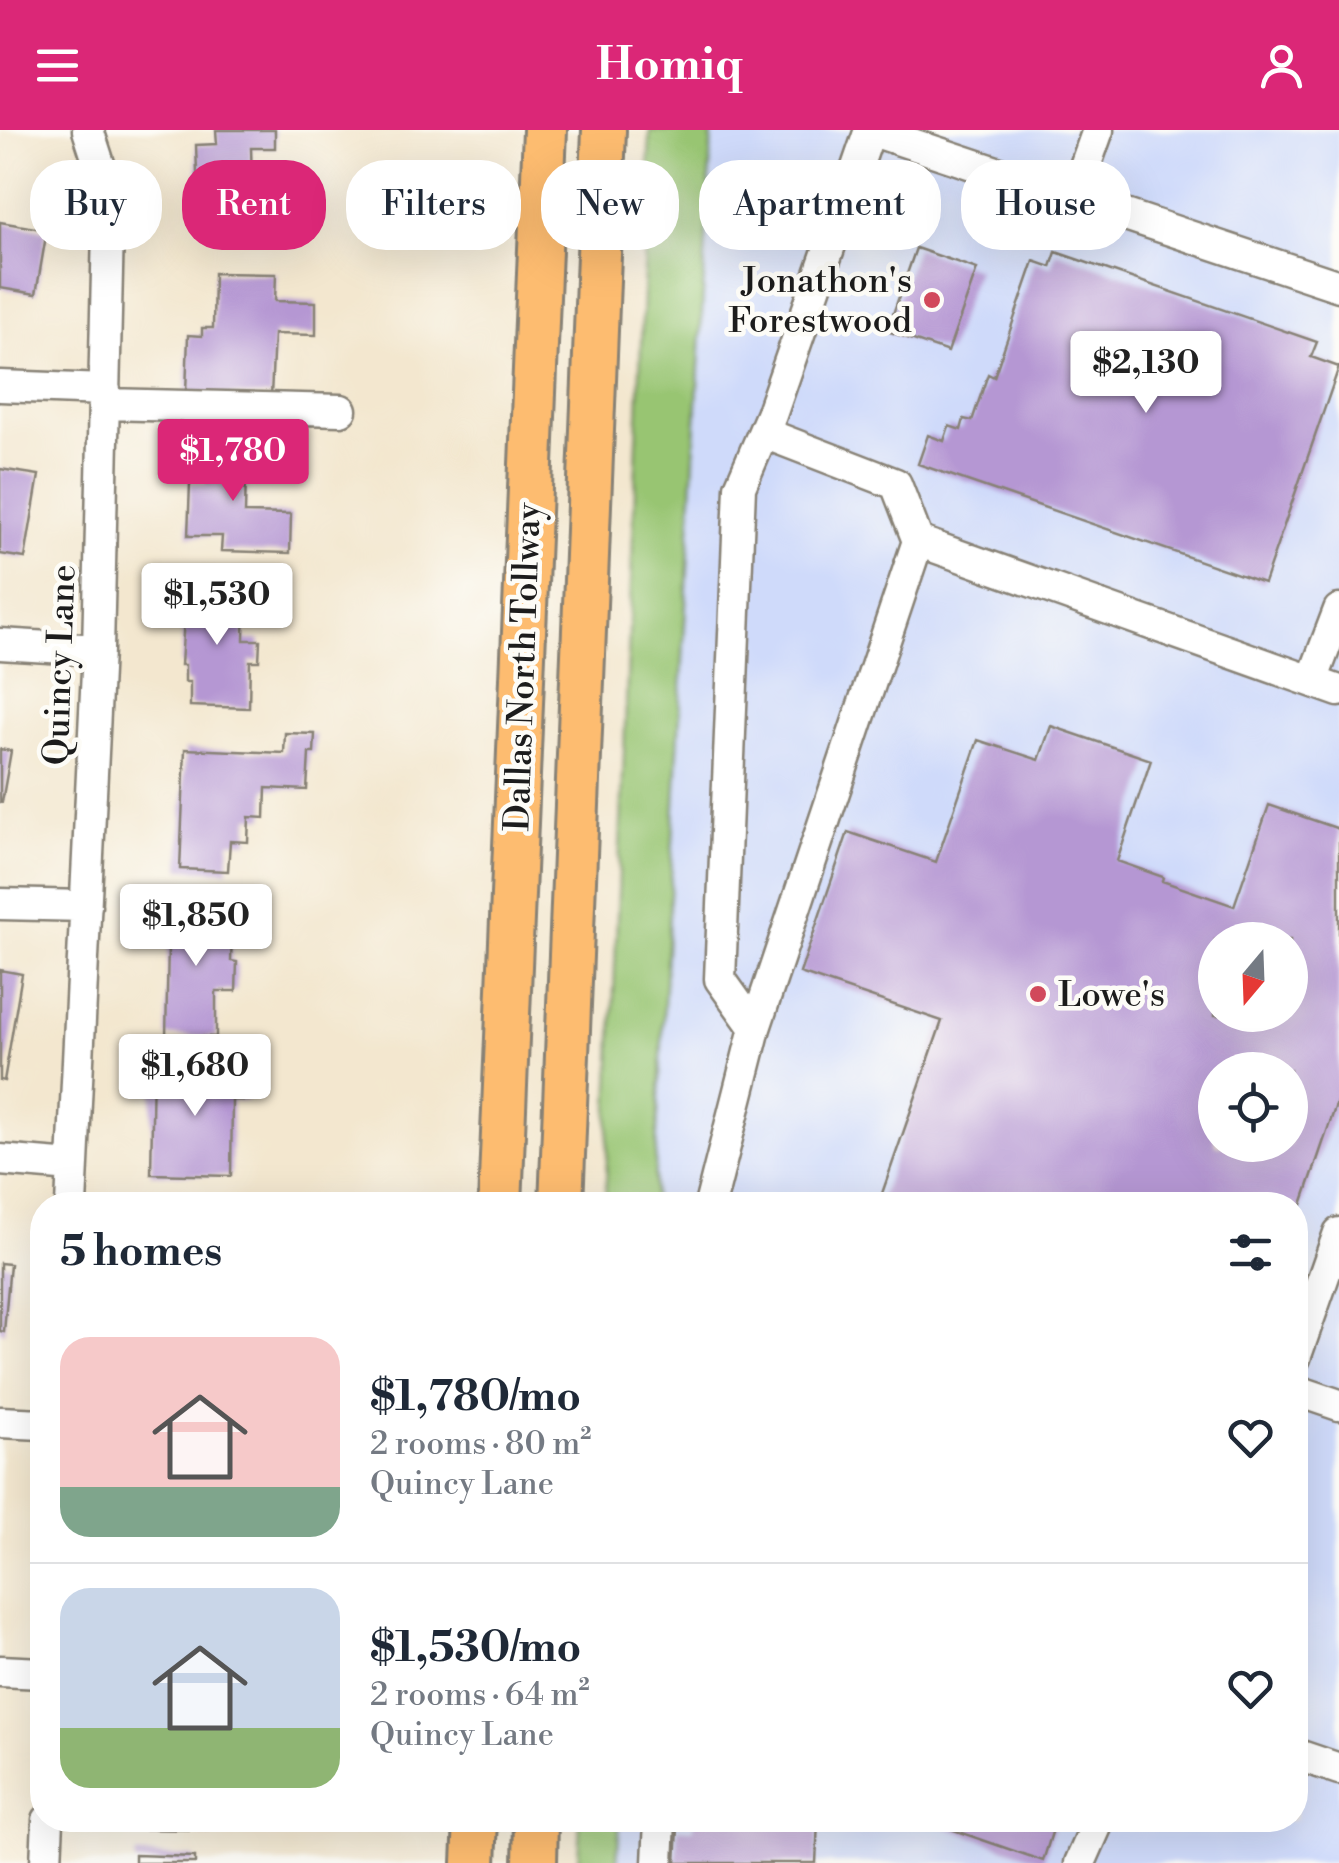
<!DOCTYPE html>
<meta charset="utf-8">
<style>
body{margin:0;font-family:"Libre Bodoni",serif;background:#f2f2f3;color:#1f2937;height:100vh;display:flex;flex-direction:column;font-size:38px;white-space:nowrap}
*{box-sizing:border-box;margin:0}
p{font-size:32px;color:#747a83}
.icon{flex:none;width:55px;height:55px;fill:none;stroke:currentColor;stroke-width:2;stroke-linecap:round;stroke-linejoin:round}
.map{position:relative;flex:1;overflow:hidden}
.side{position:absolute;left:30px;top:1062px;width:1278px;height:640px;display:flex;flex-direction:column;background:#fff;border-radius:40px;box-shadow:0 10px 40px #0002}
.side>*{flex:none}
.top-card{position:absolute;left:30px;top:30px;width:1280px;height:90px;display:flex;gap:20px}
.needle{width:65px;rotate:199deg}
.fabs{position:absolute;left:1198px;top:792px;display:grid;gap:20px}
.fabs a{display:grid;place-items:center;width:110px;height:110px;border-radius:50%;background:#fff;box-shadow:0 10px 40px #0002;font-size:50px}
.price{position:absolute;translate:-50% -85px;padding:0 22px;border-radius:10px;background:#fff;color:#222;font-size:32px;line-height:65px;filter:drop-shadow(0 2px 5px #0008)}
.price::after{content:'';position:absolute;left:50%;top:60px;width:30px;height:22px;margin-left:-15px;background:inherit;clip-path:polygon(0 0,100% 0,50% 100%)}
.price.active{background:#db2777;color:#fff}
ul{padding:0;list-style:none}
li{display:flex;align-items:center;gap:30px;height:250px;padding:0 30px}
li+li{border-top:2px solid #e0e1e3}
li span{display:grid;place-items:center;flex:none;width:280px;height:200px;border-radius:30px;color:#555}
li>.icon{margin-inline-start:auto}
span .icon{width:120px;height:120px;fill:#fffc;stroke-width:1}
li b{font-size:42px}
h2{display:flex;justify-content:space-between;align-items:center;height:120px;padding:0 30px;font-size:42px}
.chip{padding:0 35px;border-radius:40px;background:#fff;box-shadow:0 10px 40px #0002;font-size:35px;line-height:90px}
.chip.active{background:#db2777;color:#fff}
header{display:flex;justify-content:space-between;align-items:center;height:130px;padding:0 30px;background:#db2777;color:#fff;font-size:45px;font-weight:700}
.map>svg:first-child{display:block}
</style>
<header><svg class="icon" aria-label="menu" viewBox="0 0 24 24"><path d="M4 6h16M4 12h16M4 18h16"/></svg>Homiq<svg class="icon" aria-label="person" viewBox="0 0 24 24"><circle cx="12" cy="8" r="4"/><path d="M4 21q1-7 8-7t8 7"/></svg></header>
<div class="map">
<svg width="1339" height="1733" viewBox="0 0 1339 1733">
<rect width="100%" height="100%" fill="#fdfcf7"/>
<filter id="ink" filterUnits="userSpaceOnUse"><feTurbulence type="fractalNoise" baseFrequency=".01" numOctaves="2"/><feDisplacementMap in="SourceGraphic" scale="20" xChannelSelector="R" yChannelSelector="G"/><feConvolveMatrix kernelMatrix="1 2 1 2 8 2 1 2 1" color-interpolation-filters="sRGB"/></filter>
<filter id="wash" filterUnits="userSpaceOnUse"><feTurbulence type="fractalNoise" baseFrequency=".0048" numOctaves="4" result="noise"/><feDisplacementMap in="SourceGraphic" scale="40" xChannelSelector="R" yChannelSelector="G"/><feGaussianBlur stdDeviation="2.25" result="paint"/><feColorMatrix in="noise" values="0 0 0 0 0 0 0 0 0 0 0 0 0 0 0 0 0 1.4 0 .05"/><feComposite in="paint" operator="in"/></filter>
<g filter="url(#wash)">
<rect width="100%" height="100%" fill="#f3e7cf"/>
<path fill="#cfdafa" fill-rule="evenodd" d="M 712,0 L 1339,0 L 1339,1733 L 617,1733 L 620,1690 L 1295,1690 L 1295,1075 L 653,1075 ZM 1215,810 L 1290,810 L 1290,885 L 1215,885 ZM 1215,940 L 1290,940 L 1290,1015 L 1215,1015 Z"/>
<path fill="#98c572" stroke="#5a7047" stroke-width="2.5" d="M 650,0 L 712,0 L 653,1075 L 605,1075 Z
M 580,1690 L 620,1690 L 617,1733 L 578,1733 Z"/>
<g id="blocks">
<path fill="#b597d3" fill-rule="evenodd" d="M 216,0 L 275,0 L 275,18 L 251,18 L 252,49 L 284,82 L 259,107 L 232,79 L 214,79 L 214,69 L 198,69 L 196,15 L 217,14 Z
M 0,92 L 47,100 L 36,164 L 0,158 Z
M 916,118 L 977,139 L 948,222 L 887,201 Z
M 1056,122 L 1317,212 L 1311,227 L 1339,237 L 1264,453 L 918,334 L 928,305 L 944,311 L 949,296 L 961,300 L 964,289 L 972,291 L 988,244 L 994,247 L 1034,131 L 1051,137 Z
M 214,143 L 276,144 L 275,171 L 316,172 L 316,205 L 274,204 L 271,266 L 186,264 L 188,205 L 202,206 L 202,198 L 213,198 Z
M 208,304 L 247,305 L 245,383 L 291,384 L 290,423 L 221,421 L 222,406 L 188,406 L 190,353 L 207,354 Z
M 0,339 L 39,345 L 25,428 L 0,424 Z
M 186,457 L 245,458 L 244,510 L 260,510 L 259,531 L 250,531 L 249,578 L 190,576 L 190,552 L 185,552 L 185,535 L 181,535 Z
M 1051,596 L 1151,630 L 1117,731 L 1163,747 L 1162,751 L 1234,776 L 1269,675 L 1339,699 L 1339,966 L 1296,1092 L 1295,1075 L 878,1075 L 942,891 L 800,843 L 848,702 L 936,732 L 978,610 L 1039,630 ZM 1215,810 L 1290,810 L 1290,885 L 1215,885 ZM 1215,940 L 1290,940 L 1290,1015 L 1215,1015 Z
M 285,603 L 315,604 L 314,623 L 309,623 L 307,660 L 266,658 L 265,688 L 249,687 L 248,712 L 230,711 L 228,741 L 180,739 L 185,619 L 284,623 Z
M 0,619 L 11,621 L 2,672 L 0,672 Z
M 169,771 L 215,772 L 214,804 L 232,804 L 231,831 L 237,832 L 236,861 L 216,861 L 216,907 L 166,906 Z
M 0,840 L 22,844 L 4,951 L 0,950 Z
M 153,936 L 248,937 L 248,970 L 232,970 L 231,1046 L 151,1044 Z
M 0,1133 L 10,1134 L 4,1202 L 0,1201 Z
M 142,1690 L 207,1690 L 208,1700 L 142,1699 Z
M 694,1690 L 818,1691 L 816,1733 L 676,1733 L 678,1698 L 693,1699 Z
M 925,1690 L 1056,1690 L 1043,1731 Z
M 135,1725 L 195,1727 L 195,1733 L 135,1733 Z"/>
</g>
</g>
<g filter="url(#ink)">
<use href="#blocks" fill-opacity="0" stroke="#888276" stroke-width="2.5"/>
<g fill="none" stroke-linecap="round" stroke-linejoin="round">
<g stroke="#888276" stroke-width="35">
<path id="minor" d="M 870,0 L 1339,156
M 1073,70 L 1098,0
M 0,256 L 105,260
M 105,274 L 341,280
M 764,303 L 896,354 L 918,411
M 0,514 L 98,520
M 1312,551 L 1339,480
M 0,774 L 86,776
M 755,898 L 720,849 L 740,357 L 771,285 L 870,0
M 0,1030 L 72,1036
M 71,1075 L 98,520 L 108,99 L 101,40 L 88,0
M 710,1075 L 755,898 L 918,411 L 1339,561
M 1295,1228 L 1339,1103
M 1295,1260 L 1339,1275
M 0,1292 L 42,1294
M 0,1541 L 42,1543
M 1295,1624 L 1339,1639
M 46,1733 L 48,1690
M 658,1733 L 660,1690
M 1080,1733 L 1099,1690"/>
</g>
<g stroke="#888276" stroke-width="48">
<path id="highway" d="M 500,1075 L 545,0
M 561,1075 L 604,0
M 474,1733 L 476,1690
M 535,1733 L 536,1690"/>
</g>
<use href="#minor" stroke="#fff" stroke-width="30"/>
<use href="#highway" stroke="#fdbc70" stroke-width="42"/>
</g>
</g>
<g fill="#d1495b" stroke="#fdfcf7" stroke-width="4">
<circle cx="932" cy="170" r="10"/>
<circle cx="1038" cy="864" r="10"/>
</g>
<g text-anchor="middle" stroke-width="9" stroke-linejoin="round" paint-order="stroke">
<g font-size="35" fill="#1c1c1c" stroke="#fdfcf7" text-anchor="end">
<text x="912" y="162">Jonathon's<tspan x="912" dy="40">Forestwood</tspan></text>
<text x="1058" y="876" text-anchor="start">Lowe's</text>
</g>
<g font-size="35" fill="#1c1c1c" stroke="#fdfcf7">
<text transform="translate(59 535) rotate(-88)" y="12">Quincy Lane</text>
<text transform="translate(522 537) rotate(-88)" y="12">Dallas North Tollway</text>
</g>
</g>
</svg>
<div class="fabs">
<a><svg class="needle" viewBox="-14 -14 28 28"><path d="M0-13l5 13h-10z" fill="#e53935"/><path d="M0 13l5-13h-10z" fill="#747a83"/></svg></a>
<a><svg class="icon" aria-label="locate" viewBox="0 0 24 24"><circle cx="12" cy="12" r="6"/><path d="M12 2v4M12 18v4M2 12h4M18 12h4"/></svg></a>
</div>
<b class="price" style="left:1146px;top:286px">$2,130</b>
<b class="price active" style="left:233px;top:374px">$1,780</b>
<b class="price" style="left:217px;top:518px">$1,530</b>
<b class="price" style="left:196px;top:839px">$1,850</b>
<b class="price" style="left:195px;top:989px">$1,680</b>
<div class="top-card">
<a class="chip">Buy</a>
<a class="chip active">Rent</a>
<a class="chip">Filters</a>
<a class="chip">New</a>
<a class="chip">Apartment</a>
<a class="chip">House</a>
</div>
<section class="side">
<h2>5 homes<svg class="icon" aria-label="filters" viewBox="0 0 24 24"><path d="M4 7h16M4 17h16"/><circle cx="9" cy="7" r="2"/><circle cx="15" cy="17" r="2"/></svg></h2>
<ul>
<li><span style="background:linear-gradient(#f6c9c9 75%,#7fa58c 0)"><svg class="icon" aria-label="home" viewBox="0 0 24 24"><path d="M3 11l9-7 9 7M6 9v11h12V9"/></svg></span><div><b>$1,780/mo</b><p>2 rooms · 80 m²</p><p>Quincy Lane</p></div><svg class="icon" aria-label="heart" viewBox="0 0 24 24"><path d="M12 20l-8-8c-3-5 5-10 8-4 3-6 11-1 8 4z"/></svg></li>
<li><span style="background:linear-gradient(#c9d6e8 70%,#8fb573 0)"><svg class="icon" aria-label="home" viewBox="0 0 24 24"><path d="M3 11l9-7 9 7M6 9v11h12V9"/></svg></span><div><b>$1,530/mo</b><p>2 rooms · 64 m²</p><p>Quincy Lane</p></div><svg class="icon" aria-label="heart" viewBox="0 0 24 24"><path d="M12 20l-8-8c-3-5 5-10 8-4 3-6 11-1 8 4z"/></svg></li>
</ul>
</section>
</div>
